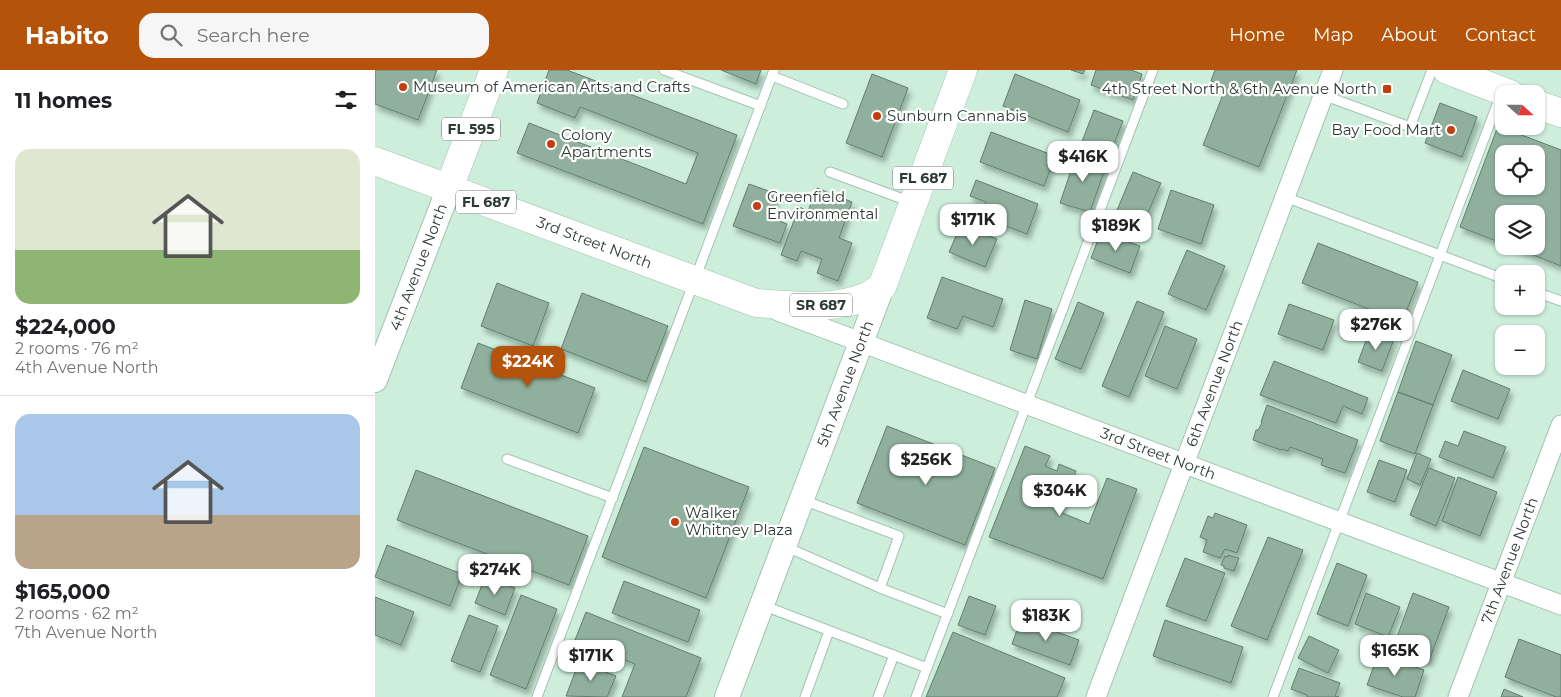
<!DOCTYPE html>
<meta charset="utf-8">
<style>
body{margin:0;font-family:Montserrat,sans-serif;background:#f6f6f6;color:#202124;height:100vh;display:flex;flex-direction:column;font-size:19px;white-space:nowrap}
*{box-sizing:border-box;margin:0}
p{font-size:16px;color:#757577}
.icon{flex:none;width:28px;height:28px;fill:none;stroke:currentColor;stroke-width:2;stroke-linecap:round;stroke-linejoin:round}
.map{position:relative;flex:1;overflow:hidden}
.drawer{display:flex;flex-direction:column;background:#fff;width:375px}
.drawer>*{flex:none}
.needle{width:32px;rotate:111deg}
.tools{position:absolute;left:1120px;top:15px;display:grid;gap:10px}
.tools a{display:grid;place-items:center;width:50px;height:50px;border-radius:10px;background:#fff;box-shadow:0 1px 4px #0004;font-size:25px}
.price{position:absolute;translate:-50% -42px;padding:0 11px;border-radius:10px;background:#fff;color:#222;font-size:16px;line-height:32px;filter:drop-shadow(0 1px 2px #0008)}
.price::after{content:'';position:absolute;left:50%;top:30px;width:15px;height:11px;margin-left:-8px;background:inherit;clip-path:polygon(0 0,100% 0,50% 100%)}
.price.on{background:#b45309;color:#fff}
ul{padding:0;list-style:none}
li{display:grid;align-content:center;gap:10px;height:265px;padding:0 15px}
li+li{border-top:1px solid #e0e0e0}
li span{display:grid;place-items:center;height:155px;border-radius:15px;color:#555}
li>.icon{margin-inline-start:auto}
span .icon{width:90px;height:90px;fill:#fffc;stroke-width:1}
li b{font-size:21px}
h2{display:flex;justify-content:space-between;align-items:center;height:60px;padding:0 15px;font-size:21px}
header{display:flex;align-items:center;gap:30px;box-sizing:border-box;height:70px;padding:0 25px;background:#b45309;color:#fff}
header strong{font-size:24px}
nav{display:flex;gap:28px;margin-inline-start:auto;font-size:18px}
.search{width:350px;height:45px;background:#f6f6f6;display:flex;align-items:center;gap:12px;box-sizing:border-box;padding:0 18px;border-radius:15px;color:#757577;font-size:19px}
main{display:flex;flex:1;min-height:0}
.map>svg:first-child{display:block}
</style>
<header>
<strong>Habito</strong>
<div class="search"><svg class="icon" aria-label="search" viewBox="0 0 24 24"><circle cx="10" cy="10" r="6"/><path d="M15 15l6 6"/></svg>Search here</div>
<nav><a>Home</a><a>Map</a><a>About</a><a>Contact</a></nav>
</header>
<main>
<section class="drawer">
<h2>11 homes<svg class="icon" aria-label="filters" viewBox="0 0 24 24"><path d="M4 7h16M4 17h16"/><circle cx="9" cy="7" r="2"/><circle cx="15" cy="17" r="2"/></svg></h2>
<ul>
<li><span style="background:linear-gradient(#dfe7d0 65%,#8fb573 0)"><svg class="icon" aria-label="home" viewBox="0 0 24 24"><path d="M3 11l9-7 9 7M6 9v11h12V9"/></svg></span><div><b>$224,000</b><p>2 rooms · 76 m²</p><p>4th Avenue North</p></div></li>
<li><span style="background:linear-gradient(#a9c7e8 65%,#b9a48a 0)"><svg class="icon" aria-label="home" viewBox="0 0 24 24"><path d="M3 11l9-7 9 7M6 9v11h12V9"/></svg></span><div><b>$165,000</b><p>2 rooms · 62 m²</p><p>7th Avenue North</p></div></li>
</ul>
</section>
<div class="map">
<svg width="1186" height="627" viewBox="0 0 1186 627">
<defs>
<filter id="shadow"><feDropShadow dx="3" dy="5.5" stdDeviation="2.5" flood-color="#0004"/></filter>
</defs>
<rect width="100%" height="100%" fill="#cdeedb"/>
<path fill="#90b09d" stroke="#607e6d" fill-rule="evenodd" filter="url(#shadow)" d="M 0,0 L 62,0 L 43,50 L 0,34 Z
M 174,0 L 192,0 L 362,65 L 328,154 L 142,83 L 154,53 L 311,114 L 323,83 L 205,37 L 200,48 L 162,33 Z
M 346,0 L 386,0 L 381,14 Z
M 696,0 L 710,0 L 708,4 Z
M 721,0 L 756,0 L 767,4 L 758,30 L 716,15 Z
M 840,0 L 922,0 L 884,97 L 828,75 L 851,17 L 836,11 Z
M 497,4 L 533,18 L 507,87 L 471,73 Z
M 640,4 L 705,30 L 693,62 L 628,36 Z
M 1065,33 L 1102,47 L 1087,87 L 1050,73 Z
M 719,40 L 748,51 L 734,87 L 705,77 Z
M 1123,56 L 1186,80 L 1186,196 L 1136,176 L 1161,176 L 1161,144 L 1129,144 L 1129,174 L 1085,157 ZM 1129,84 L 1161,84 L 1161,116 L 1129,116 Z
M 616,62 L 680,86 L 669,116 L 605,92 Z
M 702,83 L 732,93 L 715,142 L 685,133 Z
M 758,102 L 786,113 L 767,156 L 740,145 Z
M 601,110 L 663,134 L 652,164 L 605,146 L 611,132 L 595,126 Z
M 374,114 L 402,124 L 394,147 L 412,154 L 405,173 L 358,156 Z
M 442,118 L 477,132 L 464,168 L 477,173 L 463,211 L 442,203 L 447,189 L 426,181 L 422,191 L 406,185 L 424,137 L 433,141 Z
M 796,120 L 839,135 L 826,174 L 783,159 Z
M 586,155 L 622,169 L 610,197 L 574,182 Z
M 726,162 L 765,176 L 755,203 L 716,188 Z
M 943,173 L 1043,212 L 1027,252 L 927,213 Z
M 812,180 L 850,196 L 831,240 L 793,224 Z
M 567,207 L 628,229 L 618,257 L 588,246 L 582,259 L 552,248 Z
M 122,213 L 174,233 L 158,276 L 106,256 Z
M 207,223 L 293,256 L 271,312 L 186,279 Z
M 650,230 L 677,239 L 662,289 L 635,280 Z
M 762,231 L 789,242 L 754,327 L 727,316 Z
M 703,232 L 729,243 L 706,299 L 680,289 Z
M 914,234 L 959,250 L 948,280 L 903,264 Z
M 790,256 L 822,269 L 802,319 L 770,306 Z
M 995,260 L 1019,269 L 1007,301 L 983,292 Z
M 1041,271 L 1077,285 L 1058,335 L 1023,322 Z
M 103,273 L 220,318 L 203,363 L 86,318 Z
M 899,291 L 993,328 L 987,344 L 968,336 L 961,353 L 885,325 Z
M 1088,300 L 1135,319 L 1123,349 L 1076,331 Z
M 1023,322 L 1058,335 L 1040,384 L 1005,371 Z
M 892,335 L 983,370 L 970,403 L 946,395 L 948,389 L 915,377 L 913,381 L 907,379 L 906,380 L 878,370 L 881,360 L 883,360 L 887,353 L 886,352 Z
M 512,356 L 620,398 L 590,475 L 482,433 Z
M 1089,361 L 1131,377 L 1118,408 L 1064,387 L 1070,371 L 1083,376 Z
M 650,376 L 675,386 L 670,396 L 682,401 L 684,394 L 701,401 L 685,442 L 714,454 L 732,408 L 762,419 L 728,509 L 614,467 Z
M 269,377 L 374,417 L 331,528 L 227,487 Z
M 1042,383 L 1056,389 L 1045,415 L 1032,409 Z
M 1004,390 L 1032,400 L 1020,432 L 992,422 Z
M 1054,398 L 1080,408 L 1061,456 L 1035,445 Z
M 41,400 L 213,466 L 194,515 L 22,450 Z
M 1083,407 L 1122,422 L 1105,466 L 1067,451 Z
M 840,443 L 872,455 L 862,483 L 850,479 L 845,488 L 828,482 L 832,470 L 825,467 L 833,446 L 838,448 Z
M 893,467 L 928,480 L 892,570 L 856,556 Z
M 12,475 L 87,504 L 75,536 L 0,507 Z
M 853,485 L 864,488 L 859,501 L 849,498 L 849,496 L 846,495 L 850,486 L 853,487 Z
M 810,488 L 850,503 L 831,551 L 791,536 Z
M 962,493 L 992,505 L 973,556 L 942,544 Z
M 110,507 L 140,518 L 130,545 L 100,533 Z
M 249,511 L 325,540 L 313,572 L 237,543 Z
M 991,523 L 1025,537 L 1013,567 L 980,554 Z
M 1038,523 L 1074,537 L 1054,591 L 1018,578 Z
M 146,525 L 182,539 L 151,619 L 115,605 Z
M 594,526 L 621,536 L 610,565 L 583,555 Z
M 0,527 L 39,542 L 26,575 L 0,565 Z
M 211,542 L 326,588 L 311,627 L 247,627 L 260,594 L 200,570 Z
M 94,545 L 123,556 L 105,602 L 76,591 Z
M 646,549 L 704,570 L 695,595 L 637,574 Z
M 790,550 L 868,577 L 856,613 L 778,586 Z
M 578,562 L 690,608 L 682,627 L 551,627 Z
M 934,566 L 964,580 L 953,603 L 923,588 Z
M 1144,569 L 1186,585 L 1186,627 L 1181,627 L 1130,607 Z
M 1003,584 L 1049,600 L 1040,627 L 1028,627 L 992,615 Z
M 204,592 L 241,606 L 232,627 L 191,626 Z
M 924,598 L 965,613 L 960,626 L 964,627 L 932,627 L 932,625 L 916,619 Z
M 1129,619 L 1148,627 L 1126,627 Z"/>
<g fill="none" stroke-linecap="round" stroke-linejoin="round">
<g stroke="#a3c3b0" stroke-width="11">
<path id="service" d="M 289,0 L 386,36
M 397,6 L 468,34
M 948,25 L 1035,57 L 1057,0
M 455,102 L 536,132
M 910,127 L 1129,209
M 1161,222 L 1186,231
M 132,389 L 238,428
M 428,430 L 524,466 L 505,518
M 409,476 L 505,518 L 573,544
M 387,535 L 552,598
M 162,627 L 399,0
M 430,627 L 454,561
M 503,627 L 519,585
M 541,627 L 778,0
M 898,627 L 1126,24"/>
</g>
<g stroke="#a3c3b0" stroke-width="21">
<g id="minor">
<path id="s1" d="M 403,241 L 1186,535"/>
<path id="s2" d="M 721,627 L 958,0"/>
<path id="s3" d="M 1083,627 L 1186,355"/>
</g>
</g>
<g stroke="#a3c3b0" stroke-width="26">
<g id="tertiary">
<path id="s4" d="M 0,310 L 74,118"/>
<path id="s5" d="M 352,627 L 507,217"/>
</g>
</g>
<g stroke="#a3c3b0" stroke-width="29">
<g id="primary">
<path d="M 1072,0 L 1135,24"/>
<path d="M 1161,34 L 1186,43"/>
<path id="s6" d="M 0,91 L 381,233 C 417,235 456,241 490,227 C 496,225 502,220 507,217 L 588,0"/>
<path d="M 74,118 L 119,0"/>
</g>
</g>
<use href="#service" stroke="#fff" stroke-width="9"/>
<use href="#minor" stroke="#fff" stroke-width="19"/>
<use href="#tertiary" stroke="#fff" stroke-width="24"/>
<use href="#primary" stroke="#fff" stroke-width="28"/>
</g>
<g fill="#c43c10" stroke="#fff" stroke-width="2">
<circle cx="28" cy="17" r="5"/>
<rect x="1007" y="14" width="10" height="10" rx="2.5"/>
<circle cx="502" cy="46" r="5"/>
<circle cx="1076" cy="60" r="5"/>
<circle cx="176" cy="74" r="5"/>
<circle cx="382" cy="136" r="5"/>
<circle cx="300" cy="452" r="5"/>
</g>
<g text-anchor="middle" stroke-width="4.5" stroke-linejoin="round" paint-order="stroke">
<g fill="#fff" stroke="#6d7670" stroke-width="1">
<rect x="67" y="47.5" width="58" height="23" rx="4"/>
<rect x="518" y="96.5" width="60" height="23" rx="4"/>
<rect x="81" y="120.5" width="60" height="23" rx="4"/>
<rect x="415" y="223.5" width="62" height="23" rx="4"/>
</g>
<g font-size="14" font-weight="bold" fill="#2e3b33">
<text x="96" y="64">FL 595</text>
<text x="548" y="113">FL 687</text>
<text x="111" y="137">FL 687</text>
<text x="446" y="240">SR 687</text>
</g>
<g font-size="15" fill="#2e3b33" stroke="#fff" text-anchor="start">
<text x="38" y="22">Museum of American Arts and Crafts</text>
<text x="1002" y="24" text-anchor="end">4th Street North &amp; 6th Avenue North</text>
<text x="512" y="51">Sunburn Cannabis</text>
<text x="1066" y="65" text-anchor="end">Bay Food Mart</text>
<text x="186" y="70">Colony<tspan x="186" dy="17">Apartments</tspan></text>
<text x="392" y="132">Greenfield<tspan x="392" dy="17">Environmental</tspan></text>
<text x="310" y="448">Walker<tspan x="310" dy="17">Whitney Plaza</tspan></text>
</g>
<g font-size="15" fill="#2e3b33" stroke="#fff">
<text dy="5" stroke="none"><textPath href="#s6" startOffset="234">3rd Street North</textPath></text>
<text dy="5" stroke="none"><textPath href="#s4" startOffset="121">4th Avenue North</textPath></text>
<text dy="5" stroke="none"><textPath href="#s5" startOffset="335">5th Avenue North</textPath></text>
<text dy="5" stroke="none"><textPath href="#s2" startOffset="335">6th Avenue North</textPath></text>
<text dy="5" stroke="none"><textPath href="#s1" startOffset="406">3rd Street North</textPath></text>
<text dy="5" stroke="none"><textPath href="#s3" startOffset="146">7th Avenue North</textPath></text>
</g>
</g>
</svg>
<div class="tools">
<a><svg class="needle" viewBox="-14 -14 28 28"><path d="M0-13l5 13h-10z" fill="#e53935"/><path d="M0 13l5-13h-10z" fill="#757577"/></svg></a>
<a><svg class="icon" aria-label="locate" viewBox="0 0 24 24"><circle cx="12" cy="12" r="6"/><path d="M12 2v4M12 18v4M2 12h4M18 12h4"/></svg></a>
<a><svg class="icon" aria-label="layers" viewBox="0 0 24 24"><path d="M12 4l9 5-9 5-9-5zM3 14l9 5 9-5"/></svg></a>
<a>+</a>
<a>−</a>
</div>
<b class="price" style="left:708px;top:113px">$416K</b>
<b class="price" style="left:598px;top:176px">$171K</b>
<b class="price" style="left:741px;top:182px">$189K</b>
<b class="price" style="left:1001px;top:281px">$276K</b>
<b class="price on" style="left:153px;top:318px">$224K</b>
<b class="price" style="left:551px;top:416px">$256K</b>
<b class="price" style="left:685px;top:447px">$304K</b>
<b class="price" style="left:120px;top:526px">$274K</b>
<b class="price" style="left:671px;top:572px">$183K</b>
<b class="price" style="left:1020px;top:607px">$165K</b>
<b class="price" style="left:216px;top:612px">$171K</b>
</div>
</main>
